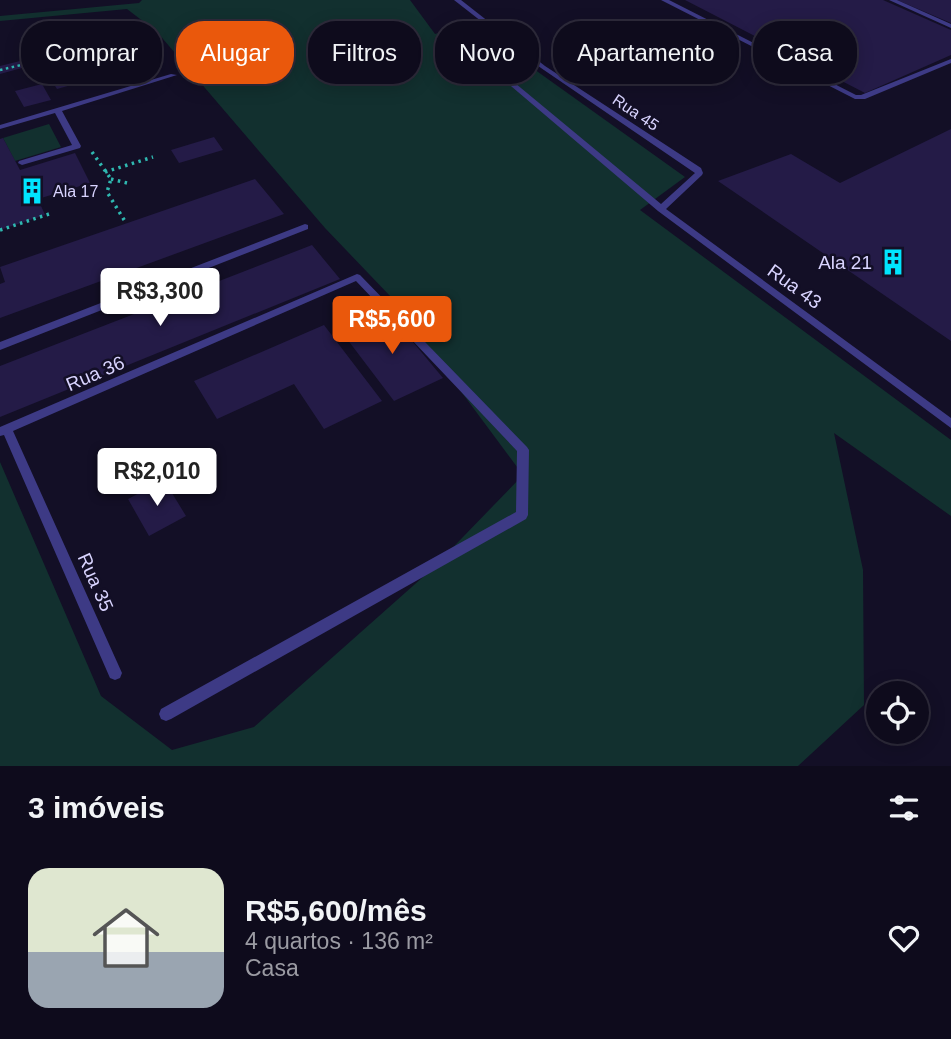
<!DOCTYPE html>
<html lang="pt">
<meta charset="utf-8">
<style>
body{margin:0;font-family:Helvetica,sans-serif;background:#1c1929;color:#f1f3f6;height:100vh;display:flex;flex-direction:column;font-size:26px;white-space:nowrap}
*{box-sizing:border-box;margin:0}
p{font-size:23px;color:#9b9ba3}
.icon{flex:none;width:38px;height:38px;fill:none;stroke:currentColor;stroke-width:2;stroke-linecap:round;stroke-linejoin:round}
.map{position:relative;height:766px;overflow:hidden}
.sheet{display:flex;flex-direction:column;background:#0e0b1c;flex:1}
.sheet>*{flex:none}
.banner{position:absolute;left:21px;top:21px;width:910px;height:63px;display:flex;gap:14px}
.tools{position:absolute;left:866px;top:681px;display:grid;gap:14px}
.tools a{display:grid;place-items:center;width:63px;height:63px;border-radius:50%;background:#0e0b1c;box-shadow:0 4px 18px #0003,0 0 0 2px #2e2b3b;font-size:35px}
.price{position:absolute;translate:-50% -60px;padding:0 16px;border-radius:7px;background:#fff;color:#222;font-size:23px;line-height:46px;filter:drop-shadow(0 2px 4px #0008)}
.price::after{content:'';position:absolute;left:50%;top:42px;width:21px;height:16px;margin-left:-10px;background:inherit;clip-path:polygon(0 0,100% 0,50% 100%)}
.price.selected{background:#ea580c;color:#fff}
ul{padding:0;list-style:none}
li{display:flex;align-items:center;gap:21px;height:175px;padding:0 28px}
li span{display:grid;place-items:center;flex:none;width:196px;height:140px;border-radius:21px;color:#555}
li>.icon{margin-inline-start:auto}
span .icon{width:84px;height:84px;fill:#fffc;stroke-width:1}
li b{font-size:30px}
h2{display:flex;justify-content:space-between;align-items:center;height:84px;padding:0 28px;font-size:30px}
.pill{padding:0 24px;border-radius:28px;background:#0e0b1c;box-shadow:0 4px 18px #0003,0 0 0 2px #2e2b3b;font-size:24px;line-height:63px}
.pill.selected{background:#ea580c;color:#fff}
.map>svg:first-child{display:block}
</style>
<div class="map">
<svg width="951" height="766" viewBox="0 0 951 766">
<rect width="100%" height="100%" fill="#130f26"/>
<path fill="#12302f" d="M 142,0 L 410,0 L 435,34 L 471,24 L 685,177 L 640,210 L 951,440 L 951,516 L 834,433 L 863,570 L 864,705 L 798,766 L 0,766 L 0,462 L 101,696 L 172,750 L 254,727 L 432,569 L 523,475 L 391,297 L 325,228 L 157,32 L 127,9 L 0,21 L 0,16 L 139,3 Z
M 49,124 L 61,147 L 15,161 L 3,138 Z"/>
<path fill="#241b47" d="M 685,0 L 883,0 L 951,30 L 951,55 L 865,93 Z
M 897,0 L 951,0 L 951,23 Z
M 114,32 L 143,65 L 57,89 L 40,63 L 0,74 L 0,66 L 36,57 L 33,54 Z
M 42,84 L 51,100 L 24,107 L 15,91 Z
M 951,129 L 951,341 L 718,181 L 791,154 L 840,183 Z
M 214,137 L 223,150 L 179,163 L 171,150 Z
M 3,138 L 20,170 L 75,153 L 90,183 L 38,199 L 45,215 L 0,230 L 0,139 Z
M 255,179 L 284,214 L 0,318 L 0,284 L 5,282 L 0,267 Z
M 312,245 L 340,279 L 0,417 L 0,366 Z
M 387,311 L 443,378 L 394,401 L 341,331 Z
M 324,325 L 382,401 L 324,429 L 294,384 L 217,419 L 194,381 Z
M 164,480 L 186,516 L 149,536 L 128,499 Z"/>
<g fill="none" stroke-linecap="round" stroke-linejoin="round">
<path stroke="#2fb8b0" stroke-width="2.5" stroke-dasharray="2.5 3.5" stroke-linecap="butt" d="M 0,70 L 38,61"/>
<path stroke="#2fb8b0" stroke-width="3.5" stroke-dasharray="2.5 4.5" stroke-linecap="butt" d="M 92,152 L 111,179 L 107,192 L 126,223
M 105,172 L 153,157
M 111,179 L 131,184
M 0,230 L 49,214"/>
<path fill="#3d3a85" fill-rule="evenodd" d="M 454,0 L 461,0 L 545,66 L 701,168 L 703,173 L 702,175 L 666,209 L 951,418 L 951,428 L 658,211 L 477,57 L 477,55 L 481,55 L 661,204 L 695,173 L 541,68 Z
M 661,0 L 669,0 L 856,95 L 861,95 L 951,59 L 951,63 L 865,99 L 855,99 Z
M 889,0 L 897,0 L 951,24 L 951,28 Z
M 171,74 L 177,75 L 62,111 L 81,146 L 80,148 L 22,165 L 18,163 L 19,161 L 72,145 L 55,113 L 0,129 L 0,125 Z
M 305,224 L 308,225 L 308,229 L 0,350 L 0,342 Z
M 357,274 L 360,275 L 527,447 L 529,450 L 528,515 L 526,519 L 171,719 L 166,721 L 161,719 L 159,714 L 161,709 L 516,512 L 517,451 L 356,281 L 13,431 L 122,673 L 120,678 L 115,680 L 110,678 L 4,435 L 0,436 L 0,427 Z"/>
</g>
<defs>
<g id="building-bare" transform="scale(2.1)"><path d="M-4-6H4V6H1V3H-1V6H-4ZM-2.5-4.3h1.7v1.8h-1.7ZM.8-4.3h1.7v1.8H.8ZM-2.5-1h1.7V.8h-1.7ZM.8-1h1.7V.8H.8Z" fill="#00e5ff" stroke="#130f26" stroke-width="2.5" paint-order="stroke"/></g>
</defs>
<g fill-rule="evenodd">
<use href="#building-bare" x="32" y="191"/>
<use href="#building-bare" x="893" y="262"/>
</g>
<g text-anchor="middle" stroke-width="5" stroke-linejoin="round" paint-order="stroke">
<g font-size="16" fill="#d9d4ff" stroke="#130f26">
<text transform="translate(636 112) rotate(34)" y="6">Rua 45</text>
</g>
<g font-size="16" fill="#d9d4ff" stroke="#130f26" text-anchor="start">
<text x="53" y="197">Ala 17</text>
</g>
<g font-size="19" fill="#d9d4ff" stroke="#130f26" text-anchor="end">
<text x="872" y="269">Ala 21</text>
</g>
<g font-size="19" fill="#d9d4ff" stroke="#130f26">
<text transform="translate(795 286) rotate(36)" y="7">Rua 43</text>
<text transform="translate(95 373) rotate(-23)" y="7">Rua 36</text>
<text transform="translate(96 582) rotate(66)" y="7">Rua 35</text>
</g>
</g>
</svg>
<div class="tools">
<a><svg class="icon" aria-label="locate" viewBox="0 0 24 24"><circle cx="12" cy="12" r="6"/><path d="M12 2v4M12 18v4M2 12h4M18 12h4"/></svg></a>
</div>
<b class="price" style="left:160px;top:328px">R$3,300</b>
<b class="price selected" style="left:392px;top:356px">R$5,600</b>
<b class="price" style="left:157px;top:508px">R$2,010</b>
<div class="banner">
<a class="pill">Comprar</a>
<a class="pill selected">Alugar</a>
<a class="pill">Filtros</a>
<a class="pill">Novo</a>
<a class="pill">Apartamento</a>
<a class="pill">Casa</a>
</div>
</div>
<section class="sheet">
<h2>3 imóveis<svg class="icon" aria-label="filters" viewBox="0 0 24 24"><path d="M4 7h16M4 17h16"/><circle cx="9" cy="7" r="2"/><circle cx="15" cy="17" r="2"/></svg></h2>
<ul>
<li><span style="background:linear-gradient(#dfe7d0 60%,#9aa5b1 0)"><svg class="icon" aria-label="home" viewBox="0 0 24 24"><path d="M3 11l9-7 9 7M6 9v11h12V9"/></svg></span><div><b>R$5,600/mês</b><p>4 quartos · 136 m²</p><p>Casa</p></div><svg class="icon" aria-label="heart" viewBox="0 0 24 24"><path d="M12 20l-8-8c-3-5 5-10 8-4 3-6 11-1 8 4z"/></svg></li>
</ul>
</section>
